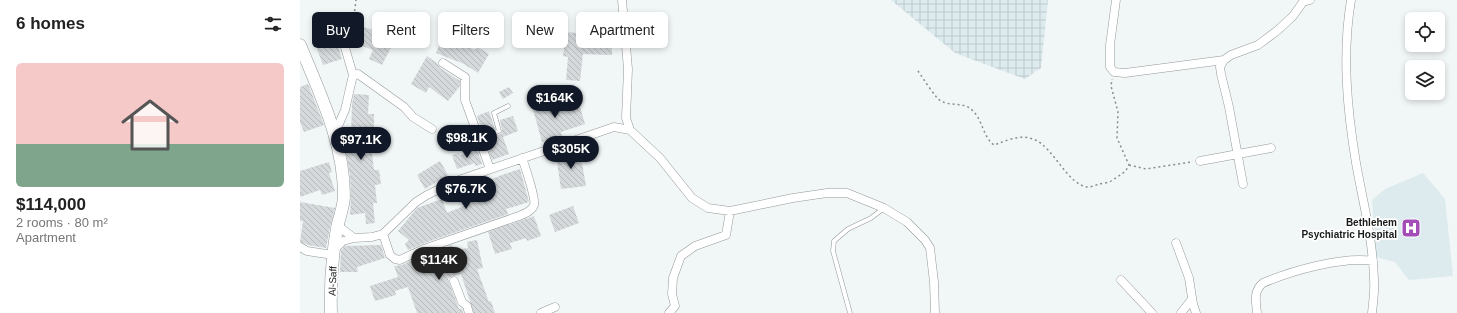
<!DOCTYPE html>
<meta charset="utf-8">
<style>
body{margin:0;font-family:Arial,sans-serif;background:#f6f6f6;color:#222;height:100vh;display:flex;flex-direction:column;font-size:15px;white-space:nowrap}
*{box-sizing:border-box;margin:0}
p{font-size:13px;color:#767676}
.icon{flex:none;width:22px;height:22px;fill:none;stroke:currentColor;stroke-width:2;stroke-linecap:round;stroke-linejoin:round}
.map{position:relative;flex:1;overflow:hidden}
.side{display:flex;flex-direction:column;background:#fff;width:300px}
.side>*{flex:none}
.guide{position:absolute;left:12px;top:12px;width:380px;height:36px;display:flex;gap:8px}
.tools{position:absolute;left:1105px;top:12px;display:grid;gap:8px}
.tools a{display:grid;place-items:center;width:40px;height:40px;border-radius:6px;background:#fff;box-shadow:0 2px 6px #0003;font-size:20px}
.price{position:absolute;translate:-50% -34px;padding:0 9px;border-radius:14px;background:#111827;color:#fff;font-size:13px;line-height:26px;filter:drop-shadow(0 1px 2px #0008)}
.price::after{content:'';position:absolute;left:50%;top:24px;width:12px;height:9px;margin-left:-6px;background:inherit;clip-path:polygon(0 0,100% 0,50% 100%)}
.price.active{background:#222;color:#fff}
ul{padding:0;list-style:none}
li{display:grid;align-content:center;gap:8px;height:212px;padding:0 16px}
li span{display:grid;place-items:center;height:124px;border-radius:6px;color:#555}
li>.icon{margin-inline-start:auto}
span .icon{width:72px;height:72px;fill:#fffc;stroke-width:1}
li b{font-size:17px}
h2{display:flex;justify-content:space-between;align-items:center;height:48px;padding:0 16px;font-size:17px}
.chip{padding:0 14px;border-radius:6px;background:#fff;box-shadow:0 2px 6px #0003;font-size:14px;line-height:36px}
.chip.active{background:#111827;color:#fff}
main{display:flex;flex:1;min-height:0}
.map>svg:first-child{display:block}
</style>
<main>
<section class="side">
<h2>6 homes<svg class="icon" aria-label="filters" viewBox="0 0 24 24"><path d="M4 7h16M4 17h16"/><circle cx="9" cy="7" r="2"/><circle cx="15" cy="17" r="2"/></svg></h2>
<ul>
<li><span style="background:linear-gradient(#f6c9c9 65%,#7fa58c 0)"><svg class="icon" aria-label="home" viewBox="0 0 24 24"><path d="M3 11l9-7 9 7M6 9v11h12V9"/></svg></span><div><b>$114,000</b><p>2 rooms · 80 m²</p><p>Apartment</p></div></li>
</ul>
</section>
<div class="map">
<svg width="1157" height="313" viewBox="0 0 1157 313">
<defs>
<pattern id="industrial-grid" width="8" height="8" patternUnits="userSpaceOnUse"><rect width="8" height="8" fill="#ddebee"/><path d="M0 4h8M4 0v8" fill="none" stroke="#bdc9cc"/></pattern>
<pattern id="building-back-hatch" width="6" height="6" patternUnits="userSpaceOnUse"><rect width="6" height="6" fill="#d5d9db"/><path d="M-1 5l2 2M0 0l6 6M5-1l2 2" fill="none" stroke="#b6babb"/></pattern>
</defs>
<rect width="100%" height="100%" fill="#f1f6f7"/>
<path fill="#ddebee" d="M 1123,173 L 1145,199 L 1153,276 L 1109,280 L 1095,262 L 1076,257 L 1072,200 L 1085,189 Z"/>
<path fill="url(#industrial-grid)" d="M 591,0 L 748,0 L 741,68 L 725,79 L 655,53 Z"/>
<path fill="url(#building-back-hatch)" d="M 58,25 L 82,33 L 95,40 L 82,65 L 69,59 L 73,50 L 51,42 Z
M 266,32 L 288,34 L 288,37 L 318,39 L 318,47 L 312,46 L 312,55 L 283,54 L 280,81 L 266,80 L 268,57 L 263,56 Z
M 34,34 L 42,59 L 23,65 L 14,41 Z
M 143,36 L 175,50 L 177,47 L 189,54 L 178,73 L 164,64 L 136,53 Z
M 127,56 L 138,64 L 140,68 L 160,81 L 160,86 L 148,101 L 129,87 L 126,93 L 111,84 Z
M 8,84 L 24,125 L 4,132 L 0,122 L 0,87 Z
M 209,87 L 213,93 L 203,99 L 199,92 Z
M 54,94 L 69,95 L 68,114 L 74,114 L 74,127 L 65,127 L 65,154 L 72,153 L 74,170 L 79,170 L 81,184 L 75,185 L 77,203 L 73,203 L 75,223 L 66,224 L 65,213 L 50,215 L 51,196 L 50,176 L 43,133 L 51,133 L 52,104 Z
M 247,97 L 252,111 L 268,106 L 269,110 L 280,107 L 285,124 L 261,132 L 262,137 L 242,142 L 231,102 Z
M 189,111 L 195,129 L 183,134 L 177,116 Z
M 213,116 L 218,131 L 203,137 L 209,154 L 192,160 L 185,140 L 201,134 L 202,130 L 200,120 Z
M 177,150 L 182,164 L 175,166 L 175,163 L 157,169 L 152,155 L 159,153 L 160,155 Z
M 280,151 L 286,186 L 261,189 L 256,155 Z
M 140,161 L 148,175 L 125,189 L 117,175 Z
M 29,162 L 32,172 L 29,173 L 35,191 L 22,195 L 20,190 L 0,197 L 0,171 Z
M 220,169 L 229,202 L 206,209 L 208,214 L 119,245 L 108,250 L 105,244 L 109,240 L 98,231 L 117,208 L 142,199 L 147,213 L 166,205 L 165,203 L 167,202 L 165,193 L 170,191 L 169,189 L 199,176 Z
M 0,202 L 35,208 L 30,227 L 26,248 L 8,245 L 0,242 L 3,221 L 0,221 Z
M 273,206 L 279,223 L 255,232 L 249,215 Z
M 234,216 L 241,236 L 227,241 L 226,238 L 210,243 L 212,249 L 195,254 L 188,232 Z
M 177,240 L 183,268 L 177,269 L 189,302 L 191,301 L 195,313 L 174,313 L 161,274 L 152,276 L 148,279 L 159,309 L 162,309 L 163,313 L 117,313 L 108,287 L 95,291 L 96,295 L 75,301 L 70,286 L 98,277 L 94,266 L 102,265 L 123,255 L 152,245 L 155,250 L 168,248 L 167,242 Z
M 81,245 L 85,258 L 57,267 L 58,272 L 40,272 L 41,251 L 45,246 Z"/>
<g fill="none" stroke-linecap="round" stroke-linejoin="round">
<g stroke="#949899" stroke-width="5">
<path id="lane" d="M 179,139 L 199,131 L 194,113 L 208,106
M 550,313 L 533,251 L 534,241 L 548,229 L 571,218 L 584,208"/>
</g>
<g stroke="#949899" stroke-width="9">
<path id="street" d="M 322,0 L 328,69 L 326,118 L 330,130
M 816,0 L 810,45 L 810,67 L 814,72 L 825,73 L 924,60 L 931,55 L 958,45 L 978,30 L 993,16 L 1003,2 L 1010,0
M 1051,0 C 1042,54 1047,109 1056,163 C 1063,202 1073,240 1074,280 C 1075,291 1073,302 1072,313
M 924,60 L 920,67 L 921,74 L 929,107 L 943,184
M 143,63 L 165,77 L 165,100 L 190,169
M 53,75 L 58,74 L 104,107 L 113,117 L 132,129
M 35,133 L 45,110 L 53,75 L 44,44 L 53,24
M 900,161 L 971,148
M 38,223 L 42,229 L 54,238
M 83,234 L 90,255 L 95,259 L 100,260 L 121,250 L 219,216 C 224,214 232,211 234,205 C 236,199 225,166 222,158
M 876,243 L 889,278 L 893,304 L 896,313
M 0,247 L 7,251 L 33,255
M 34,250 L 43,241 L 54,238 L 72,237 L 83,234 L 116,202 L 127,195 L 156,181 L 314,127 L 330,130 L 360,158 L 392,198 L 408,208 L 430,211 L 493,198 L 527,193 L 547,193 L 584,208 L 607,222 L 625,240 L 630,248 L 634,282 L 635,313
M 821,280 L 852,313
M 154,281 L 162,302 L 167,306 L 169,313
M 241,313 L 255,307
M 369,313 L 375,306 L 372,294 L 373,278 L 381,256 L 395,246 L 426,235 L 430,211
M 881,313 L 892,299
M 957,313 C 956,302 953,291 963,283 C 991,271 1043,256 1073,261"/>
</g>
<g stroke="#949899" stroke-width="13">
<path id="secondary" d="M 0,45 C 20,94 44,142 44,196 C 44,206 39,218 37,228 C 32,257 30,284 31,313"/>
</g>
<path stroke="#898c8d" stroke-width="1.5" stroke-dasharray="2 3" stroke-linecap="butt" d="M 54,16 L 56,0
M 618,71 C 623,78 636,99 641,101 C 652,107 664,101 673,111 C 683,121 683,137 694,145 C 706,141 719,134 733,139 C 754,146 768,188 790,187 C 793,186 797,185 799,184 C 803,183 808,183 811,181 C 818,176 826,173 829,165 L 817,138 L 818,112 L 811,86 L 812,79
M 829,165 L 846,169 L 892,162"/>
<use href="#lane" stroke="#fff" stroke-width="4"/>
<use href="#street" stroke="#fff" stroke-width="8"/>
<use href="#secondary" stroke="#fff" stroke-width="12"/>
</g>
<defs>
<g id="hospital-square" transform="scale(1)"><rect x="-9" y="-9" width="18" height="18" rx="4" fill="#a44cb8" stroke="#fff"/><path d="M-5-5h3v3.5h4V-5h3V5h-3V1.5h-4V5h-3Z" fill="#fff"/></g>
</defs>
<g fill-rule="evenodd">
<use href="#hospital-square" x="1111" y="228"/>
</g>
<g text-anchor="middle" stroke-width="3.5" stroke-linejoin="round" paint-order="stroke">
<g font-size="10" font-weight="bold" fill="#181a1a" stroke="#fff" text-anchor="end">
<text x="1097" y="226">Bethlehem<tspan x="1097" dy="12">Psychiatric Hospital</tspan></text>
</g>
<g font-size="10" fill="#181a1a" stroke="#fff">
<text transform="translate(32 281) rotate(-88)" y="4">Al-Saff</text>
</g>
</g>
</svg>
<div class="tools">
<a><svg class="icon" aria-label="locate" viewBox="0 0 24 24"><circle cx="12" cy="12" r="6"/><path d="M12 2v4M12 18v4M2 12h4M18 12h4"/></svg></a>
<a><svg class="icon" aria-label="layers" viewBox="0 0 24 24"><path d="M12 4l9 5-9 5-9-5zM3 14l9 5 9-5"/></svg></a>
</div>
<b class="price" style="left:255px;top:119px">$164K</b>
<b class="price" style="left:167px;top:159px">$98.1K</b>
<b class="price" style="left:61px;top:161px">$97.1K</b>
<b class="price" style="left:271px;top:170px">$305K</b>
<b class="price" style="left:166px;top:210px">$76.7K</b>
<b class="price active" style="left:139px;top:281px">$114K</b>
<div class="guide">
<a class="chip active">Buy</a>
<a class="chip">Rent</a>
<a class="chip">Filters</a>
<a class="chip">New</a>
<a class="chip">Apartment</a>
</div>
</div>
</main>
